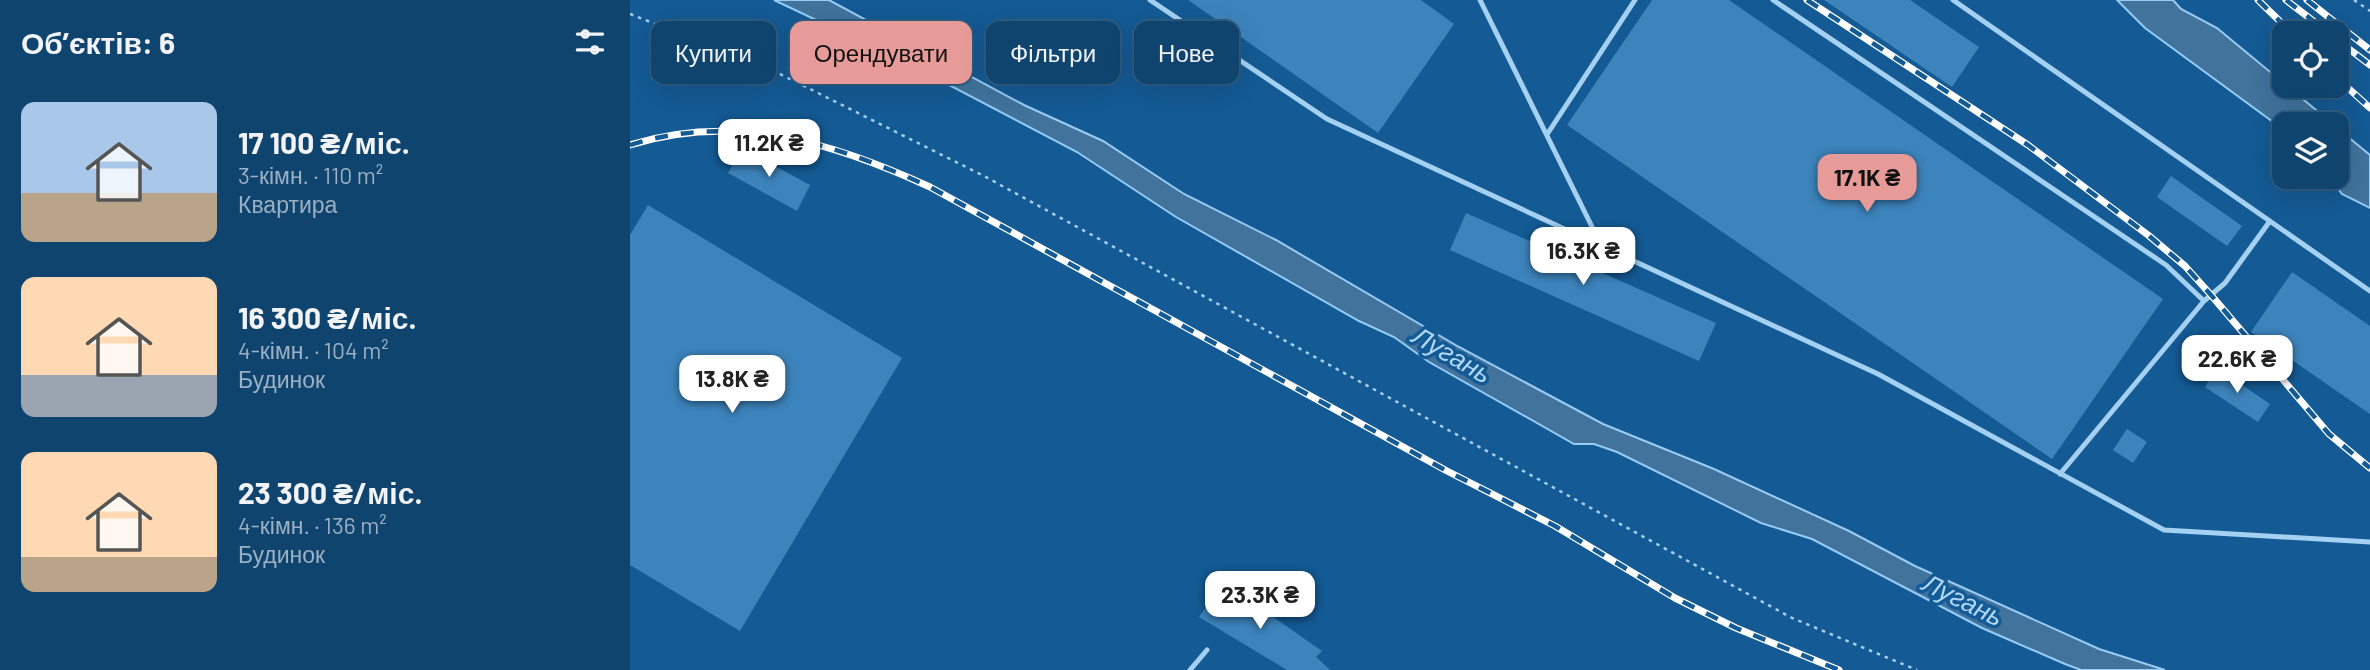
<!DOCTYPE html>
<html lang="uk">
<meta charset="utf-8">
<style>
body{margin:0;font-family:Barlow,sans-serif;background:#184b74;color:#f1f3f6;height:100vh;display:flex;flex-direction:column;font-size:26px;white-space:nowrap}
*{box-sizing:border-box;margin:0}
p{font-size:23px;color:#9bb0c3}
.icon{flex:none;width:38px;height:38px;fill:none;stroke:currentColor;stroke-width:2;stroke-linecap:round;stroke-linejoin:round}
.map{position:relative;flex:1;overflow:hidden}
.side{display:flex;flex-direction:column;background:#0f446f;width:630px}
.side>*{flex:none}
.hud{position:absolute;left:21px;top:21px;width:665px;height:63px;display:flex;gap:14px}
.controls{position:absolute;left:1642px;top:21px;display:grid;gap:14px}
.controls a{display:grid;place-items:center;width:77px;height:77px;border-radius:14px;background:#0f446f;box-shadow:0 7px 28px #0002,0 0 0 2px #2f5c82;font-size:35px}
.price{position:absolute;translate:-50% -60px;padding:0 16px;border-radius:14px;background:#fff;color:#222;font-size:23px;line-height:46px;filter:drop-shadow(0 2px 4px #0008)}
.price::after{content:'';position:absolute;left:50%;top:42px;width:21px;height:16px;margin-left:-10px;background:inherit;clip-path:polygon(0 0,100% 0,50% 100%)}
.price.on{background:#e69b98;color:#111}
ul{padding:0;list-style:none}
li{display:flex;align-items:center;gap:21px;height:175px;padding:0 21px}
li span{display:grid;place-items:center;flex:none;width:196px;height:140px;border-radius:14px;color:#555}
li>.icon{margin-inline-start:auto}
span .icon{width:84px;height:84px;fill:#fffc;stroke-width:1}
li b{font-size:30px}
h2{display:flex;justify-content:space-between;align-items:center;height:84px;padding:0 21px;font-size:30px}
.tag{padding:0 24px;border-radius:14px;background:#0f446f;box-shadow:0 7px 28px #0002,0 0 0 2px #2f5c82;font-size:24px;line-height:63px}
.tag.on{background:#e69b98;color:#111}
main{display:flex;flex:1;min-height:0}
.map>svg:first-child{display:block}
</style>
<main>
<section class="side">
<h2>Об’єктів: 6<svg class="icon" aria-label="filters" viewBox="0 0 24 24"><path d="M4 7h16M4 17h16"/><circle cx="9" cy="7" r="2"/><circle cx="15" cy="17" r="2"/></svg></h2>
<ul>
<li><span style="background:linear-gradient(#a9c7e8 65%,#b9a48a 0)"><svg class="icon" aria-label="home" viewBox="0 0 24 24"><path d="M3 11l9-7 9 7M6 9v11h12V9"/></svg></span><div><b>17 100 ₴/міс.</b><p>3-кімн. · 110 m²</p><p>Квартира</p></div></li>
<li><span style="background:linear-gradient(#ffd9b3 70%,#9aa5b1 0)"><svg class="icon" aria-label="home" viewBox="0 0 24 24"><path d="M3 11l9-7 9 7M6 9v11h12V9"/></svg></span><div><b>16 300 ₴/міс.</b><p>4-кімн. · 104 m²</p><p>Будинок</p></div></li>
<li><span style="background:linear-gradient(#ffd9b3 75%,#b9a48a 0)"><svg class="icon" aria-label="home" viewBox="0 0 24 24"><path d="M3 11l9-7 9 7M6 9v11h12V9"/></svg></span><div><b>23 300 ₴/міс.</b><p>4-кімн. · 136 m²</p><p>Будинок</p></div></li>
</ul>
</section>
<div class="map">
<svg width="1740" height="670" viewBox="0 0 1740 670">
<rect width="100%" height="100%" fill="#145a94"/>
<path fill="#41739d" stroke="#96ccf5" stroke-width="2" d="M 144,0 L 199,0 L 394,105 L 473,141 L 554,194 L 646,240 L 829,347 L 973,424 L 1084,469 L 1219,531 L 1285,566 L 1469,649 L 1535,670 L 1451,670 L 1435,664 L 1352,628 L 1182,539 L 1131,523 L 987,452 L 964,444 L 944,444 L 799,362 L 764,337 L 729,321 L 546,217 L 447,152 L 281,65 Z
M 1487,0 L 1543,0 L 1551,9 L 1587,28 L 1703,124 L 1654,124 L 1654,130 L 1515,28 Z
M 1706,127 L 1740,155 L 1740,208 L 1712,194 L 1699,177 L 1706,177 Z"/>
<path fill="#3d84bc" d="M 558,0 L 791,0 L 824,24 L 748,133 Z
M 1022,0 L 1099,0 L 1533,299 L 1422,459 L 937,125 Z
M 1194,0 L 1280,0 L 1349,47 L 1322,87 Z
M 112,148 L 180,185 L 167,211 L 98,173 Z
M 1541,176 L 1612,226 L 1597,246 L 1527,197 Z
M 18,205 L 272,358 L 110,631 L 0,565 L 0,235 Z
M 836,213 L 1086,323 L 1069,361 L 820,250 Z
M 1662,272 L 1740,326 L 1740,414 L 1621,332 Z
M 1587,368 L 1640,404 L 1628,422 L 1575,387 Z
M 1497,429 L 1517,442 L 1503,463 L 1483,450 Z
M 593,582 L 692,651 L 686,657 L 700,670 L 657,670 L 569,617 Z"/>
<g fill="none" stroke-linecap="round" stroke-linejoin="round">
<path stroke="#a4d0f2" stroke-width="2.5" stroke-dasharray="3.5 5" stroke-linecap="butt" d="M 1724,0 L 1740,11
M 0,14 L 140,69 L 354,176 L 1162,618 L 1287,670"/>
<path stroke="#a4d0f2" stroke-width="5" d="M 520,0 L 697,119 L 1248,374 L 1534,530 L 1740,542
M 850,0 L 971,245
M 1143,0 L 1536,265 L 1574,301
M 1323,0 L 1740,291
M 918,133 L 1005,0
M 1430,474 L 1574,301 L 1595,283 L 1640,221
M 560,670 L 577,650"/>
<g stroke="#fff" stroke-width="7">
<path id="rail" d="M 1177,0 L 1398,145 L 1518,235 L 1555,266 L 1581,295 L 1699,434 L 1740,468
M 1628,0 L 1662,33
M 1656,0 L 1699,33
M 1677,0 L 1740,50
M 1706,39 L 1740,65
M 1706,77 L 1740,108
M 0,145 C 106,112 204,143 300,187 L 817,471 L 925,526 L 1045,598 L 1106,628 L 1209,670"/>
</g>
<use href="#rail" stroke="#145a94" stroke-width="4.5" stroke-dasharray="13" stroke-linecap="butt"/>
</g>
<g text-anchor="middle" stroke-width="7" stroke-linejoin="round" paint-order="stroke">
<g font-size="26" font-style="italic" fill="#b0d9f9" stroke="#145a94">
<text transform="translate(822 355) rotate(30)" y="9">Лугань</text>
<text transform="translate(1333 600) rotate(26)" y="9">Лугань</text>
</g>
</g>
</svg>
<div class="controls">
<a><svg class="icon" aria-label="locate" viewBox="0 0 24 24"><circle cx="12" cy="12" r="6"/><path d="M12 2v4M12 18v4M2 12h4M18 12h4"/></svg></a>
<a><svg class="icon" aria-label="layers" viewBox="0 0 24 24"><path d="M12 4l9 5-9 5-9-5zM3 14l9 5 9-5"/></svg></a>
</div>
<b class="price" style="left:139px;top:179px">11.2K ₴</b>
<b class="price on" style="left:1237px;top:214px">17.1K ₴</b>
<b class="price" style="left:953px;top:287px">16.3K ₴</b>
<b class="price" style="left:1607px;top:395px">22.6K ₴</b>
<b class="price" style="left:102px;top:415px">13.8K ₴</b>
<b class="price" style="left:630px;top:631px">23.3K ₴</b>
<div class="hud">
<a class="tag">Купити</a>
<a class="tag on">Орендувати</a>
<a class="tag">Фільтри</a>
<a class="tag">Нове</a>
</div>
</div>
</main>
